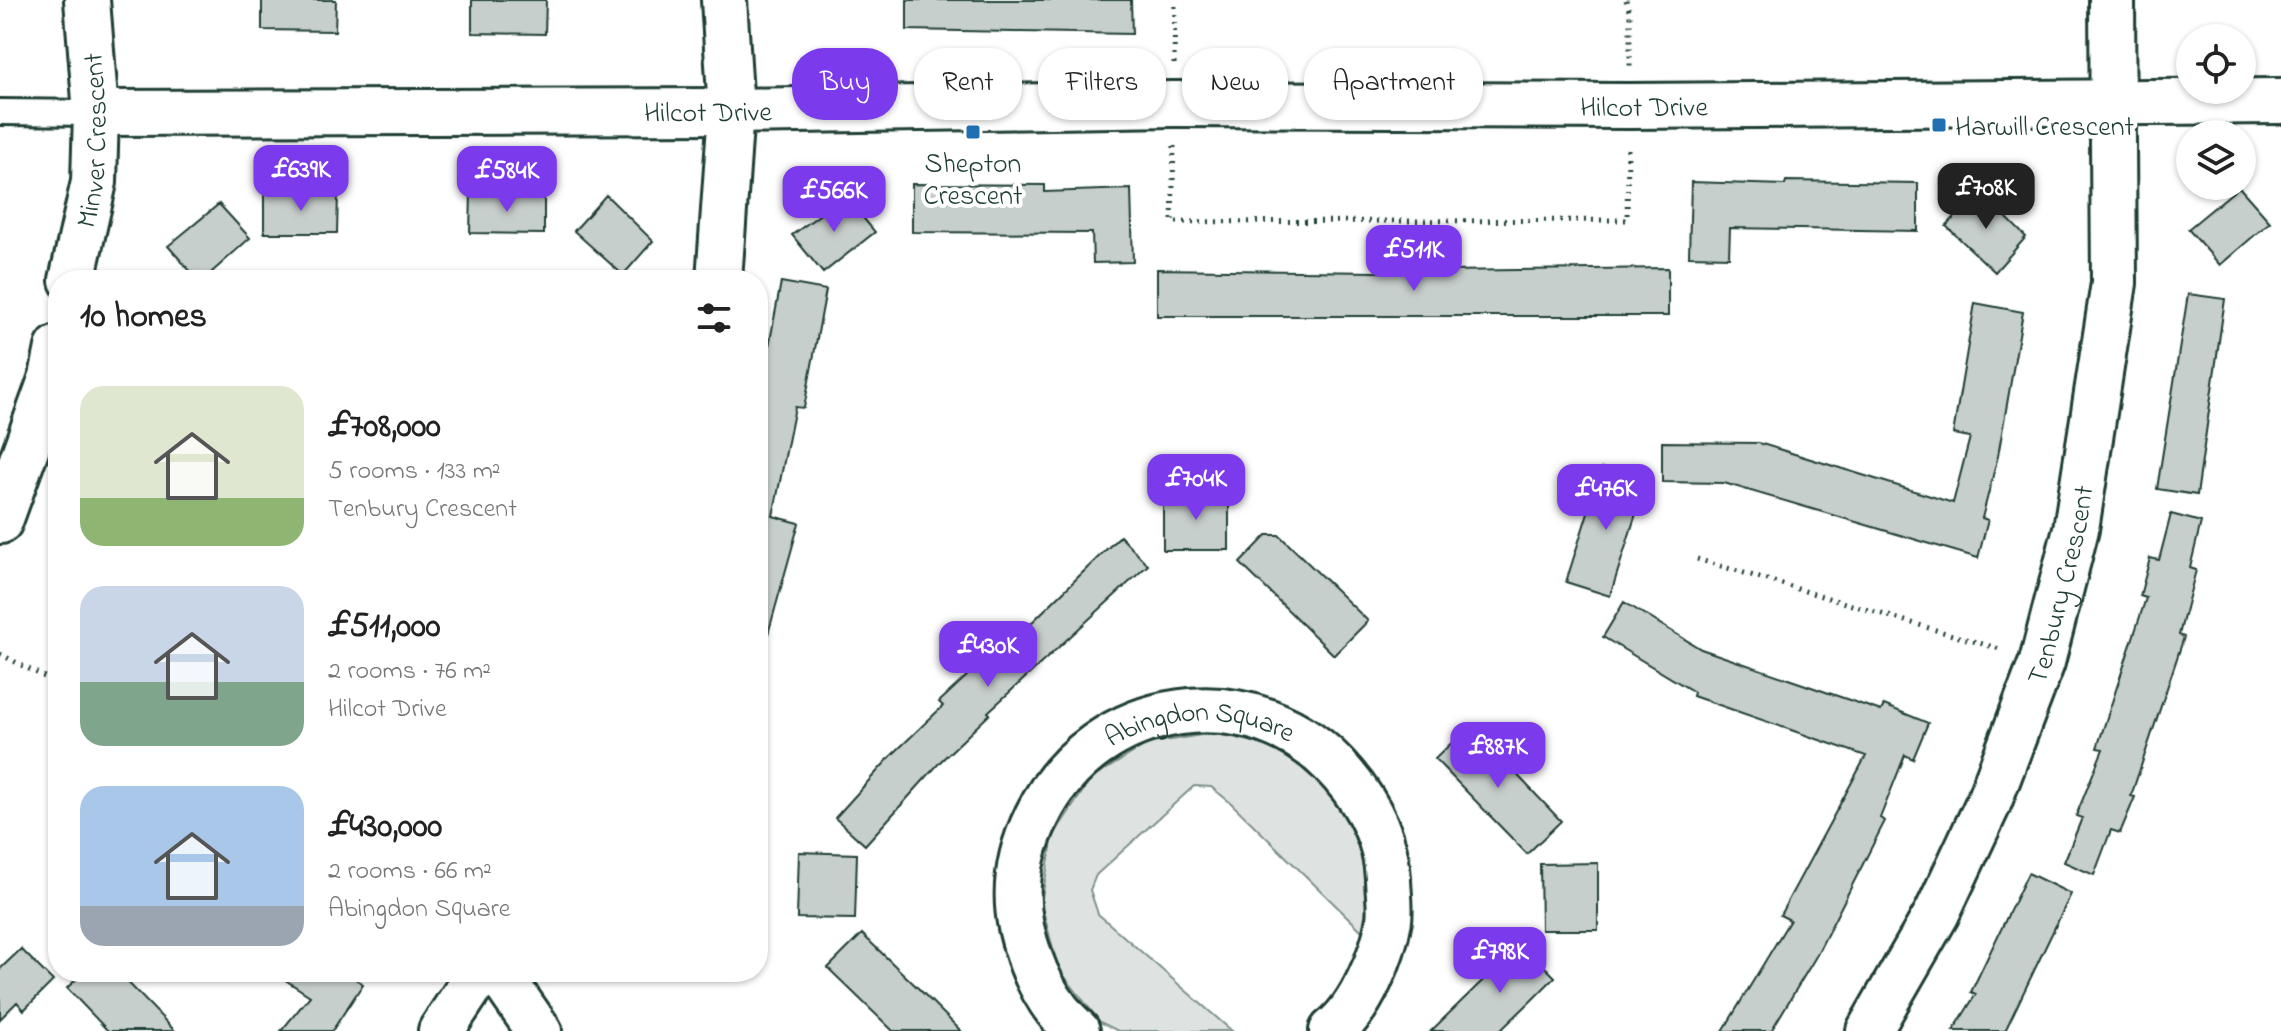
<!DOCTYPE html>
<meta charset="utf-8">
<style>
body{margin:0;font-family:"Indie Flower",sans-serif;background:#f6f6f6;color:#222;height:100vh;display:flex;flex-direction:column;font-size:30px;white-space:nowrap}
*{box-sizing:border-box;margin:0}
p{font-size:26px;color:#767676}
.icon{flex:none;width:44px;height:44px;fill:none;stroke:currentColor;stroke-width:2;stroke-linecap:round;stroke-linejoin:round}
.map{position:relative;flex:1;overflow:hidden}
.drawer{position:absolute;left:48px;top:270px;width:720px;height:712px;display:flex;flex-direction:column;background:#fff;border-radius:32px;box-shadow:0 2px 6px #0004}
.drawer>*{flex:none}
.guide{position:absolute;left:792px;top:48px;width:760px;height:72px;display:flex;gap:16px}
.tools{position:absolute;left:2176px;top:24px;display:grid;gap:16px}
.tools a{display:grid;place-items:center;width:80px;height:80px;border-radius:50%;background:#fff;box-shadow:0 2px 6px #0004;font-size:40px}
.price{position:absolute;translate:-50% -68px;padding:0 18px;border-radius:16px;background:#7c3aed;color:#fff;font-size:26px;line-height:52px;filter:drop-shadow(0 2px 4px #0008)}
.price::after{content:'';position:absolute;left:50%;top:48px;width:24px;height:18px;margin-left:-12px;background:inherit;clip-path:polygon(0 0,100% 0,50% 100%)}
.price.selected{background:#222;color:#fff}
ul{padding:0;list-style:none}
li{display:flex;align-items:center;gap:24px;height:200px;padding:0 32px}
li span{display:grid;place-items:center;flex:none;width:224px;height:160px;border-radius:24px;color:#555}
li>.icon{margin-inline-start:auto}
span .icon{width:96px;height:96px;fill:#fffc;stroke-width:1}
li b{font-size:34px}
h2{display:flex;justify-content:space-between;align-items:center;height:96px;padding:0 32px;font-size:34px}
.tag{padding:0 28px;border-radius:32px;background:#fff;box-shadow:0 2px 6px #0004;font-size:28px;line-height:72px}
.tag.selected{background:#7c3aed;color:#fff}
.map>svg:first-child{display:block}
</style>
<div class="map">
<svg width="2281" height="1031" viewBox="0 0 2281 1031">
<rect width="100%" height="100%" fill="#fff"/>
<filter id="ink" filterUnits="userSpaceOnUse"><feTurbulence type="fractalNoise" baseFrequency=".0125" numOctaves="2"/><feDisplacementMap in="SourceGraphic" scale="16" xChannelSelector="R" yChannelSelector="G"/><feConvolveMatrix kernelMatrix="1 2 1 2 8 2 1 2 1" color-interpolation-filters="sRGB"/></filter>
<g filter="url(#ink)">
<path fill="#dee3e2" stroke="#7e908b" stroke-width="2" d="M 1213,733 C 1233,738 1259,741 1278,751 C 1341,784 1380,861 1362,931 L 1231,803 L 1211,787 L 1194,786 L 1096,875 L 1090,890 L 1098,914 L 1232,1031 L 1118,1031 L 1100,1022 L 1058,968 L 1041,903 L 1053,836 L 1091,779 L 1147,744 Z"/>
<path fill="#c7cfcc" stroke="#1f3d34" stroke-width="2" d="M 262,0 L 336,0 L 335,31 L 262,30 Z
M 472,0 L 546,0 L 545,34 L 472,33 Z
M 907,0 L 1131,0 L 1132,34 L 907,30 Z
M 1786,181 L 1918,183 L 1918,231 L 1730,228 L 1729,257 L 1689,256 L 1691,182 L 1785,185 Z
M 912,184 L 1045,185 L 1045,192 L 1131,189 L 1133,262 L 1093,263 L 1092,233 L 912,232 Z
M 2239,187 L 2270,222 L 2220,265 L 2188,229 Z
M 1980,191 L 2026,237 L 1995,272 L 1946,226 Z
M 264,192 L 338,193 L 337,233 L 264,233 Z
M 471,193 L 544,194 L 544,234 L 470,233 Z
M 606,195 L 653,241 L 623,275 L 574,231 Z
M 845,196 L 875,232 L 823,273 L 792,235 Z
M 219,204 L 250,238 L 203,280 L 198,280 L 168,246 Z
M 1668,268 L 1668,316 L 1157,316 L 1157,269 L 1376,272 Z
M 781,282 L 826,290 L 804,408 L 795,407 L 773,516 L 799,523 L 768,634 L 758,633 L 758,405 Z
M 2188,294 L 2225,299 L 2197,495 L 2157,489 Z
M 1975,303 L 2023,312 L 1998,456 L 1982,518 L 1988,520 L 1978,558 L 1724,483 L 1662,482 L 1662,442 L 1759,443 L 1953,503 L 1970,437 L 1953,434 Z
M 1602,468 L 1646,482 L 1610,596 L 1566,582 Z
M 1163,493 L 1229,493 L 1229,550 L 1163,550 Z
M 2171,514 L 2201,522 L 2190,568 L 2196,570 L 2179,635 L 2184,637 L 2131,796 L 2135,797 L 2120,833 L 2111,830 L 2094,875 L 2064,862 L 2082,818 L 2076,816 L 2103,749 L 2097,748 L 2146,598 L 2140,596 L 2150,558 L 2159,560 Z
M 1267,535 L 1279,535 L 1368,621 L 1334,655 L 1240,563 Z
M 1120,536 L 1148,565 L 988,712 L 990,714 L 941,761 L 865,845 L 835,818 L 891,756 L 943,706 L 939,702 L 1018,628 L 1022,632 Z
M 1624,602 L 1701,649 L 1881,711 L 1884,705 L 1928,723 L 1913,759 L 1905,755 L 1880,818 L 1885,821 L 1815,958 L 1771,1031 L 1723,1031 L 1790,920 L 1780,915 L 1866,756 L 1693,696 L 1694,692 L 1603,637 Z
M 1470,725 L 1561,821 L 1527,854 L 1435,759 Z
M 799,852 L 857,854 L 855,919 L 797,918 Z
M 1598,863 L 1598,930 L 1541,930 L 1540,864 Z
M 2028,873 L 2071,894 L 2005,1031 L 1953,1031 L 1976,994 L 1971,992 Z
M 862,934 L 919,989 L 961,1031 L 893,1031 L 828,968 Z
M 1521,943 L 1555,977 L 1531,1001 L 1500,1031 L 1431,1031 Z
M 21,949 L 53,981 L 24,1010 L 17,1002 L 0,1019 L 0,969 Z
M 84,972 L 118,972 L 175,1031 L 108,1031 L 67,988 Z
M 273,972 L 345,972 L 363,984 L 332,1031 L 281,1031 L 310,996 Z"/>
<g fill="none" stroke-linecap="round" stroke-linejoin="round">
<g stroke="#1f3d34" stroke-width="30">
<path id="lane" d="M 0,112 L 96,113"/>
</g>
<g stroke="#1f3d34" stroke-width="50">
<g id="street">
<path id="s1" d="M 96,113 L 731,111 L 1174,104 L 1629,106 L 2281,101"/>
<path id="s2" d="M 72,280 L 94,182 L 96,113 L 87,0"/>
<path d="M 719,280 L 731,111 L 724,0"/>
<path d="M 0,521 L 52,377 L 58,348"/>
<path d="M 498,972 L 539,1031"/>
<path d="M 441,1031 L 480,972"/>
<path id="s3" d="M 1077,1031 C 1046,1004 1030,967 1021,927 C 1013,889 1020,851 1037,816 C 1094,697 1257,672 1343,775 C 1368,804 1386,839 1388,878 C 1388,891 1391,907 1389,920 C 1383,955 1361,1009 1332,1031"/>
<path id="s4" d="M 1869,1031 L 1937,913 L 1988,804 L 2042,662 L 2076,529 L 2114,283 L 2112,0"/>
</g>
</g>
<path stroke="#1f3d34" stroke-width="5" stroke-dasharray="2 6" stroke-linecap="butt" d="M 1626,0 L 1630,13 L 1630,66
M 1174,64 L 1175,0
M 1174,146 L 1172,222 L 1627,220 L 1628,148
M 1697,559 L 2003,650
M 0,654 L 58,684"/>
<use href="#lane" stroke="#fff" stroke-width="24"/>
<use href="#street" stroke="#fff" stroke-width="44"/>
</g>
</g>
<g fill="#1f6fb2" stroke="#fff" stroke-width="3">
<rect x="1931" y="117" width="16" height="16" rx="4"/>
<rect x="965" y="124" width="16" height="16" rx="4"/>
</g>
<g text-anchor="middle" stroke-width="8" stroke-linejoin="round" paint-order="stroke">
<g font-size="28" fill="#1f3d34" stroke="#fff">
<text dy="10" stroke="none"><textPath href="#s1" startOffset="1548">Hilcot Drive</textPath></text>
<text dy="10" stroke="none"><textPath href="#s1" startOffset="612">Hilcot Drive</textPath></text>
<text dy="10" stroke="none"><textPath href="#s2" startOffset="142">Minver Crescent</textPath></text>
<text dy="10" stroke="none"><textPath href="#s4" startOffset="488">Tenbury Crescent</textPath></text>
<text dy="10" stroke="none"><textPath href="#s3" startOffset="438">Abingdon Square</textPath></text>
</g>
<g font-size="28" fill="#1f3d34" stroke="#fff" text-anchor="start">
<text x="1955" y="135">Harwill Crescent</text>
<text x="973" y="172" text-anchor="middle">Shepton<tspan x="973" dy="32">Crescent</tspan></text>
</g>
</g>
</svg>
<div class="tools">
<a><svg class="icon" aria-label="locate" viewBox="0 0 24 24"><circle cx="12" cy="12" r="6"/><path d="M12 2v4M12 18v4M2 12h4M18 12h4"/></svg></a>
<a><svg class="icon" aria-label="layers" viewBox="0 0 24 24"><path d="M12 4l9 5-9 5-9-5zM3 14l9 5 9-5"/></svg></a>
</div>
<b class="price" style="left:301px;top:213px">£639K</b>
<b class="price" style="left:507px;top:214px">£584K</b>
<b class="price selected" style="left:1986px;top:231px">£708K</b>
<b class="price" style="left:834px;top:234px">£566K</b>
<b class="price" style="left:1414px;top:293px">£511K</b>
<b class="price" style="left:1196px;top:522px">£704K</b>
<b class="price" style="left:1606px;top:532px">£476K</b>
<b class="price" style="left:988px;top:689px">£430K</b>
<b class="price" style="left:1498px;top:790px">£887K</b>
<b class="price" style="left:1500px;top:995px">£798K</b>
<div class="guide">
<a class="tag selected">Buy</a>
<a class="tag">Rent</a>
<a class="tag">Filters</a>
<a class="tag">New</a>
<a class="tag">Apartment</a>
</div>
<section class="drawer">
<h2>10 homes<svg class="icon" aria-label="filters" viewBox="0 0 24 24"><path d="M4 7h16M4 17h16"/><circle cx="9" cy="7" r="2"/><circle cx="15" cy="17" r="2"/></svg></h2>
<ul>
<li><span style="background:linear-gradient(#dfe7d0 70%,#8fb573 0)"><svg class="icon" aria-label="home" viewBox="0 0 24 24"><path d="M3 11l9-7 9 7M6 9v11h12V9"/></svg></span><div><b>£708,000</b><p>5 rooms · 133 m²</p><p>Tenbury Crescent</p></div></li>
<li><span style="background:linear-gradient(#c9d6e8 60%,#7fa58c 0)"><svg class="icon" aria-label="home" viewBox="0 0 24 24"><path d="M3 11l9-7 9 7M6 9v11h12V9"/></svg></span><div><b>£511,000</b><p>2 rooms · 76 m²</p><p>Hilcot Drive</p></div></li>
<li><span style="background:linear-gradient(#a9c7e8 75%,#9aa5b1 0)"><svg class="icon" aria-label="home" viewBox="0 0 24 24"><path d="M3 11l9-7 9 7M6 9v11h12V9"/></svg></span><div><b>£430,000</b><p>2 rooms · 66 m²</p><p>Abingdon Square</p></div></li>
</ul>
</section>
</div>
